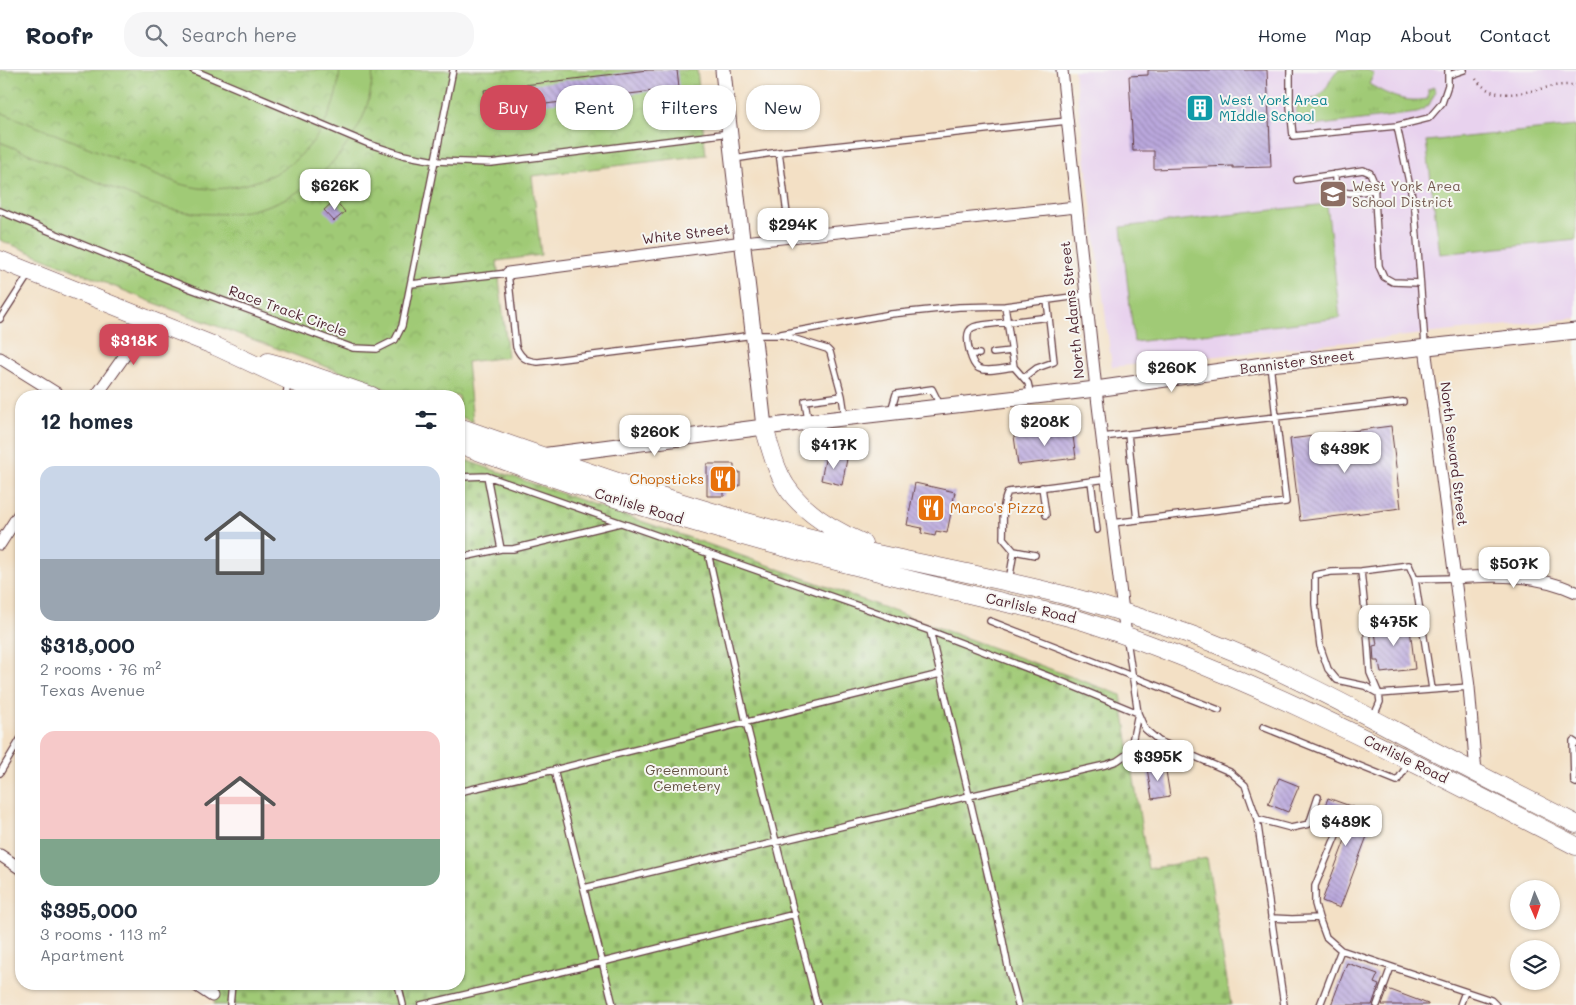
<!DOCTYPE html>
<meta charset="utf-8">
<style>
body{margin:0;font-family:Mali,sans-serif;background:#f6f6f7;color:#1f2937;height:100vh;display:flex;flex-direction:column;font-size:19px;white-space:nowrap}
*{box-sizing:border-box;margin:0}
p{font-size:16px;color:#747a83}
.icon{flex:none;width:28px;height:28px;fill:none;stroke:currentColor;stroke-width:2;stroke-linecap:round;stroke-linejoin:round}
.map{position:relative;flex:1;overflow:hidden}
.sheet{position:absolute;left:15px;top:320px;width:450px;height:600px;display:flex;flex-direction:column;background:#fff;border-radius:20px;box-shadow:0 1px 4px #0004}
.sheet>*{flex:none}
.guide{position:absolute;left:480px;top:15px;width:475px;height:45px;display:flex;gap:10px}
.needle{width:32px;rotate:178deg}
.fabs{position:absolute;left:1510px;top:810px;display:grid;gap:10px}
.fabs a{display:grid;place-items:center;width:50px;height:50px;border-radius:50%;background:#fff;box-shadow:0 1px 4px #0004;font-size:25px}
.price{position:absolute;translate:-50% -42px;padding:0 11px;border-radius:10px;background:#fff;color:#222;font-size:16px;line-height:32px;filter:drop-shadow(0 1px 2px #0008)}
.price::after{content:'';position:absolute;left:50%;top:30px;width:15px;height:11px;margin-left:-8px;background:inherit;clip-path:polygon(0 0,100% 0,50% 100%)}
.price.active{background:#d1495b;color:#fff}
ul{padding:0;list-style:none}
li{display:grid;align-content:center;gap:10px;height:265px;padding:0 25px}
li span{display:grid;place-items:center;height:155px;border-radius:15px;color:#555}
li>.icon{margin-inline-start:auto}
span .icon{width:90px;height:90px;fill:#fffc;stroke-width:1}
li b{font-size:21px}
h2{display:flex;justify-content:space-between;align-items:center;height:60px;padding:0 25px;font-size:21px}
.tag{padding:0 18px;border-radius:20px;background:#fff;box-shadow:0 1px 4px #0004;font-size:18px;line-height:45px}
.tag.active{background:#d1495b;color:#fff}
header{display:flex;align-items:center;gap:30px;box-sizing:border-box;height:70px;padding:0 25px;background:#fff;border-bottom:1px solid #e0e1e3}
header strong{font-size:24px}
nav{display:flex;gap:28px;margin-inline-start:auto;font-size:18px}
.search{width:350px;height:45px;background:#f6f6f7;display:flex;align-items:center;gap:12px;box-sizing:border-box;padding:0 18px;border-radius:20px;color:#747a83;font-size:19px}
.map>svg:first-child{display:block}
</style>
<header>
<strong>Roofr</strong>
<div class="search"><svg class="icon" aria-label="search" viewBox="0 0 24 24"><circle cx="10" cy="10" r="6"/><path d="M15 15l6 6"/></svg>Search here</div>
<nav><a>Home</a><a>Map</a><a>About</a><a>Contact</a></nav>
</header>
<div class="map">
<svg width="1576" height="935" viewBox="0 0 1576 935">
<defs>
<pattern id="grass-tufts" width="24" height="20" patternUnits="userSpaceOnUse" patternTransform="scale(1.25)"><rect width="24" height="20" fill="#a0ca76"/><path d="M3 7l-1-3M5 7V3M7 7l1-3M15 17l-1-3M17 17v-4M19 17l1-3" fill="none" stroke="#8bad66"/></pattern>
<pattern id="cemetery-stones" width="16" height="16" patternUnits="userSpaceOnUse" patternTransform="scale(1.25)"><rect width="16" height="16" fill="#a0ca76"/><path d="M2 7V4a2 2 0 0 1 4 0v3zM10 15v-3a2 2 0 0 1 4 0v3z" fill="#8bad66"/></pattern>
<pattern id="park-crowns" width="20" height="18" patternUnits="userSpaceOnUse" patternTransform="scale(1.25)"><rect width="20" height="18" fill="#a0ca76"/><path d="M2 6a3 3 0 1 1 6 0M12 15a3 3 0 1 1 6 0" fill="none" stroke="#8bad66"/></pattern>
<pattern id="building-back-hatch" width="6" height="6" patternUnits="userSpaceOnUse" patternTransform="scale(1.25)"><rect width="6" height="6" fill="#baa8dd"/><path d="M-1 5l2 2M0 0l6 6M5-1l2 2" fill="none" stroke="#9988b3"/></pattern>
</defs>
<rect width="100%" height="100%" fill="#f6f6f2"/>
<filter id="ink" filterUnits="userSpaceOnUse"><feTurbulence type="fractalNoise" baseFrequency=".02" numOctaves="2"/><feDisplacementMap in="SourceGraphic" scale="10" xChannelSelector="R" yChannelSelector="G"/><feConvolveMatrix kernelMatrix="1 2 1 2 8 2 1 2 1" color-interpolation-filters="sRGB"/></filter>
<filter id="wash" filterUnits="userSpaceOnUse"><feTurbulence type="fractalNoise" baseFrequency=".0096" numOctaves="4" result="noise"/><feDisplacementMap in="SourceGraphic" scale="20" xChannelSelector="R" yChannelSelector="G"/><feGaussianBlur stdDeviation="1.12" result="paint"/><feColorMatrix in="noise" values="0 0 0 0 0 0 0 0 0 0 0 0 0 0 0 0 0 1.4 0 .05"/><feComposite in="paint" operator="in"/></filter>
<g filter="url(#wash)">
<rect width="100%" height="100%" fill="#f3e0c5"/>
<path fill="#e8d2ee" d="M 1074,0 L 1576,0 L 1576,248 L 1112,297 Z"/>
<path fill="url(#grass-tufts)" stroke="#757450" d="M 1338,0 L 1368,0 L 1374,4 L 1369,14 C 1390,26 1403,33 1428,29 L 1428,19 L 1434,17 L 1436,21 L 1429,35 L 1417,43 L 1313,56 C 1302,52 1292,45 1298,33 C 1306,29 1314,31 1321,24 C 1329,18 1330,6 1338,0 Z"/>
<path fill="url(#cemetery-stones)" stroke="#757450" d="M 459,388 L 771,496 L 1121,625 L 1148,799 L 1207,788 L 1231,935 L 214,935 L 216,914 L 459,914 Z"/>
<path fill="url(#park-crowns)" stroke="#757450" d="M 0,0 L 697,0 L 706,85 L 532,106 L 541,185 L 497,191 L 508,287 L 467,292 L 473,352 L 459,346 L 459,326 L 405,326 L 152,232 L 0,170 Z"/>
<path fill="#a0ca76" stroke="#757450" d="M 340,0 L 373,0 C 370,42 358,64 330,95 C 290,140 228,152 170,139 C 144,133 119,120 95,111 C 64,98 32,85 0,72 L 0,42 L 180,114 C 186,115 192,117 199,118 C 226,122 264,112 286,97 C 304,85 321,64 329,44 C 336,30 338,15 340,0 Z
M 1576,56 L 1576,170 L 1440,184 L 1426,71 Z
M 1327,134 L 1340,248 L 1134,272 L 1121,157 Z"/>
<g id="blocks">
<path fill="url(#building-back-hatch)" d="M 647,0 L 677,0 L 679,18 L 487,41 L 484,20 Z
M 1148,0 L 1267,0 L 1271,97 L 1233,98 L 1233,96 L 1154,99 L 1154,81 L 1133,81 L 1129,6 L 1148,5 Z
M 335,130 L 345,142 L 334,151 L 324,140 Z
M 1391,356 L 1401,438 L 1300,451 L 1290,369 Z
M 1072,359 L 1076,388 L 1018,395 L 1014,366 Z
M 826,385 L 847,389 L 842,415 L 821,410 Z
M 707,394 L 734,394 L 734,402 L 740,402 L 740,416 L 734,416 L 734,420 L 724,420 L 724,426 L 707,426 Z
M 915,413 L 955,422 L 947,463 L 936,461 L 935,466 L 921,463 L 922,458 L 907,455 Z
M 1409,551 L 1415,599 L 1381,603 L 1379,591 L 1374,591 L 1373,576 L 1377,575 L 1374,556 Z
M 1165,695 L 1170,726 L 1152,729 L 1147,698 Z
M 1279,708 L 1299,716 L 1288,742 L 1268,734 Z
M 1328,728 L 1375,745 L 1340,838 L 1322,831 L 1350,757 L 1321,746 Z
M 1347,893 L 1378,904 L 1374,913 L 1379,915 L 1372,935 L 1331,935 Z
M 1388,919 L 1428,934 L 1428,935 L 1382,935 Z"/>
</g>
</g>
<g filter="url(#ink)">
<use href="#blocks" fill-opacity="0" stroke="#633c42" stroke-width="1"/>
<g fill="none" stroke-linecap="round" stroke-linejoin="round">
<g stroke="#633c42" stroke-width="8">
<path id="lane" d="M 193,0 L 369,74 L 403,85 L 435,91 L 491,93 L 730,63
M 1290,0 L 1290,36 L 1293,66 L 1397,56 L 1429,48 L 1442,33 L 1448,15 L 1448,0
M 1449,5 L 1464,0
M 1397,56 L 1415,140 L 1425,275
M 779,82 L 790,167
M 734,89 L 779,82 L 1067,51
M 1335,104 C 1335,108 1335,113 1336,116 C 1342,128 1364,121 1375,120
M 1297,110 L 1363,100 L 1370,103 L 1374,112 L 1379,196 L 1384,207 L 1393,212 L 1420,213
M 0,141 L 191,219 L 353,278 L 377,279 L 395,270 L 402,256 L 453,0
M 411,214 L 508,203 L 516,277 C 521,288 526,291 538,292 L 754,265 L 782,265 L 827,279 L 830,282 L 842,326
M 0,249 L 29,204
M 781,264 L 891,244 L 959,237 L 1005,236
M 993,283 L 1011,281
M 970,284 L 979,284
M 1014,297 C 1004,298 987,303 978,298 C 971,294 965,269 969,261 C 972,256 977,256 983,255 L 1049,247
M 1024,308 L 1037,298 L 1054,292 L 1047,230
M 286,326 L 288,312
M 1031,326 L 1028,313 L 1014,297 L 1005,236 L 1086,225
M 891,341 L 896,324 L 932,319 L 940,335
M 808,350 L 805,331 L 842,326 L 845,346
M 1102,367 L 1276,347 L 1270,294
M 459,407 L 487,406
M 1091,411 L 1097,460
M 1042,417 L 1046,445
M 1137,450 L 1286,432 L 1276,347 L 1403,332
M 1112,453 L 1137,450 L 1128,364
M 501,479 L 513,479 L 620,453
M 1014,481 L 1003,468 C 1004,453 1001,435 1008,422 L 1107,409
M 708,483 L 746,652 L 817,935
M 459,488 L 501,479 L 487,406 L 930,561 L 1001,861 L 1009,902 L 1018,935
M 1361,501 L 1367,561 L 1370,603 L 1379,624 L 1380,632 L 1373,648
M 1454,508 L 1415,509 L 1409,495 L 1361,501 L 1331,502 L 1315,505 L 1315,534 L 1320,576 L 1328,599 L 1337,610 L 1365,616 L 1379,624 L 1469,617
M 1415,509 L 1432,619
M 1009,511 L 1014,481 L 1035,485
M 990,551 L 1219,640
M 1127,570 L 1138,643 L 1145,659 L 1159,671 L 1230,702 L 1245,715 L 1257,749 L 1284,935
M 1263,657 L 1397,711 L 1409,693
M 1576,673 L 1573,671 L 1574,712 L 1576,713
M 554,700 L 940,604
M 0,703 L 21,668
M 459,722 L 554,700 L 613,935
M 1257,749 L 1291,758 L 1309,754 L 1318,727
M 584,818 L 969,726 L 1105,695 L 1117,691 L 1130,682 L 1138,643 L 1058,610 L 930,561
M 1271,848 L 1292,849 L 1319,848 L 1326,867 L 1341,880 L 1491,930 L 1496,935
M 1319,848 L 1315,834 L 1315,816 L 1337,763
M 398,914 L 403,935
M 230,935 L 232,914
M 421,935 L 603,892 L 795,844
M 1320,935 L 1341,880
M 1377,935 L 1391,897
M 1460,935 L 1465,922"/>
</g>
<g stroke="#633c42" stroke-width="13">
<path id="street" d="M 1062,0 L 1096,319 L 1126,566
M 508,203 L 743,172 L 1076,137
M 1425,277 L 1469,617 L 1476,703
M 0,288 L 61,326
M 96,326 L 150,250
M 0,474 L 21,441
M 1454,508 C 1496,505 1536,504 1576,522
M 0,785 L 21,799
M 194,914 L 212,926"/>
</g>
<g stroke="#633c42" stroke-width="17">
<path id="secondary" d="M 723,0 C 735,119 751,238 764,357
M 541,386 L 764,357 L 1096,319 L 1270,294 L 1576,261"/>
</g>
<g stroke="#633c42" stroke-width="19">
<path id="primary" d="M 0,190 L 215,276 L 288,310 L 331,326
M 268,292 L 294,299 L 372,326
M 459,357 C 579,399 700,443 824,472 C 904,491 984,505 1064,525 C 1106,536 1148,550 1189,564 C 1267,592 1339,631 1411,669 C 1466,698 1521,726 1576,754
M 764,357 C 770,377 775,398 786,416 C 803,442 835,461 863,473
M 459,374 C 594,425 731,465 871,500 C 917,512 964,523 1011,534 C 1036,539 1062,544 1086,552 C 1257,608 1416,694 1576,776"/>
</g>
<path stroke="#633c42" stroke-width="2.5" stroke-dasharray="1 4" stroke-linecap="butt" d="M 1476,9 C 1478,12 1481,15 1484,17 C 1500,30 1531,21 1549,17 C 1557,15 1567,15 1576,15"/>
<use href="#lane" stroke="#fff" stroke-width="5.5"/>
<use href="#street" stroke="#fff" stroke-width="11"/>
<use href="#secondary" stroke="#fff" stroke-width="15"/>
<use href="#primary" stroke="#fff" stroke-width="18"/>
</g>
</g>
<defs>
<g id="building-square" transform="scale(1.4375)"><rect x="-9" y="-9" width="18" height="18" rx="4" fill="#0f9aa8" stroke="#f6f6f2"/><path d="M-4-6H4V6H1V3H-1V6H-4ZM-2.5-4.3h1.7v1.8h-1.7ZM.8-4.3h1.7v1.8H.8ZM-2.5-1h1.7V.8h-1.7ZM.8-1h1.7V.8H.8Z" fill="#fff"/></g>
<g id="school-square" transform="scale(1.4375)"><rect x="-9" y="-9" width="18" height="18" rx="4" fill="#8d6e63" stroke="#f6f6f2"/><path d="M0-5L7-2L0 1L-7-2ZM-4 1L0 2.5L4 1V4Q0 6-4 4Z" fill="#fff"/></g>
<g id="restaurant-square" transform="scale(1.4375)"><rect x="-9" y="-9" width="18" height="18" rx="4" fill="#e8710a" stroke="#f6f6f2"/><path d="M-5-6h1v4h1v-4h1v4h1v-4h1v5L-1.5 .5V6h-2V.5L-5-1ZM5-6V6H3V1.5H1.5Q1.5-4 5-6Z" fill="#fff"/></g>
</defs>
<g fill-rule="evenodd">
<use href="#building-square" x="1200" y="38"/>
<use href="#school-square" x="1333" y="124"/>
<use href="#restaurant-square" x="723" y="409"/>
<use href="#restaurant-square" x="931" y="438"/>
</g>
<g text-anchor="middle" stroke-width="4" stroke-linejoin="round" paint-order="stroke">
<g font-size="14" fill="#0d838f" stroke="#f6f6f2" text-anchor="start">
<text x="1219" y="35">West York Area<tspan x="1219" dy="16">MIddle School</tspan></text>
</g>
<g font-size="14" fill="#785e54" stroke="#f6f6f2" text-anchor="start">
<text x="1352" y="121">West York Area<tspan x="1352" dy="16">School District</tspan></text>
</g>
<g font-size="14" fill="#4a1f2b" stroke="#f6f6f2">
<text transform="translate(686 164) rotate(-7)" y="5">White Street</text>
<text transform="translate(1072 240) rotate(-96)" y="5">North Adams Street</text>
<text transform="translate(288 241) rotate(20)" y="5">Race Track Circle</text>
<text transform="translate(1297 292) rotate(-7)" y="5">Bannister Street</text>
<text transform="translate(1454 384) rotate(83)" y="5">North Seward Street</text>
<text transform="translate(639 436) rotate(17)" y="5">Carlisle Road</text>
<text transform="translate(1031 538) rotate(13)" y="5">Carlisle Road</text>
<text transform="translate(1406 689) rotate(26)" y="5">Carlisle Road</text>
</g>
<g font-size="14" fill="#c56008" stroke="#f6f6f2" text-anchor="end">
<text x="704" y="414">Chopsticks</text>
<text x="950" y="443" text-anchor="start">Marco's Pizza</text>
</g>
<g font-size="14" fill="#645242" stroke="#f6f6f2">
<text x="687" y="705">Greenmount<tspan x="687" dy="16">Cemetery</tspan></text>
</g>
</g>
</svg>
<div class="fabs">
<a><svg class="needle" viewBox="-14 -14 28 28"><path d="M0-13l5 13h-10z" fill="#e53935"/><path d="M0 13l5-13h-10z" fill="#747a83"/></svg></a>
<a><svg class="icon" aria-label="layers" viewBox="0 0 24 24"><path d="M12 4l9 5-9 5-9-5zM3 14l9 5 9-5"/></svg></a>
</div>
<b class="price" style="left:335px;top:141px">$626K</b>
<b class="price" style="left:793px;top:180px">$294K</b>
<b class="price active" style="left:134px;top:296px">$318K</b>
<b class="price" style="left:1172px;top:323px">$260K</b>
<b class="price" style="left:1045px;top:377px">$208K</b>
<b class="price" style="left:655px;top:387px">$260K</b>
<b class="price" style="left:834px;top:400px">$417K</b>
<b class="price" style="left:1345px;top:404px">$439K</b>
<b class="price" style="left:1514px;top:519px">$507K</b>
<b class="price" style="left:1394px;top:577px">$475K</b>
<b class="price" style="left:1158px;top:712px">$395K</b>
<b class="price" style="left:1346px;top:777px">$489K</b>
<div class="guide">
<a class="tag active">Buy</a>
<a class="tag">Rent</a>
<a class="tag">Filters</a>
<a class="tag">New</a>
</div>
<section class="sheet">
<h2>12 homes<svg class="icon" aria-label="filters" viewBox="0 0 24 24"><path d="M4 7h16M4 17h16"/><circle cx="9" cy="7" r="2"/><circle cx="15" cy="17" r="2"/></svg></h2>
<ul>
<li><span style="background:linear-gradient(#c9d6e8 60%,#9aa5b1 0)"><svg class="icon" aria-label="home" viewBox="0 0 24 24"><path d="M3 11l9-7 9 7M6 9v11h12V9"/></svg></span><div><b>$318,000</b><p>2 rooms · 76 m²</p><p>Texas Avenue</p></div></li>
<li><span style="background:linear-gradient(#f6c9c9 70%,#7fa58c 0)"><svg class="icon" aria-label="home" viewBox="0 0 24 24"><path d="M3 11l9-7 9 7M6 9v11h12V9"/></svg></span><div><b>$395,000</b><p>3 rooms · 113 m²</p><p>Apartment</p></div></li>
</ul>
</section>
</div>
